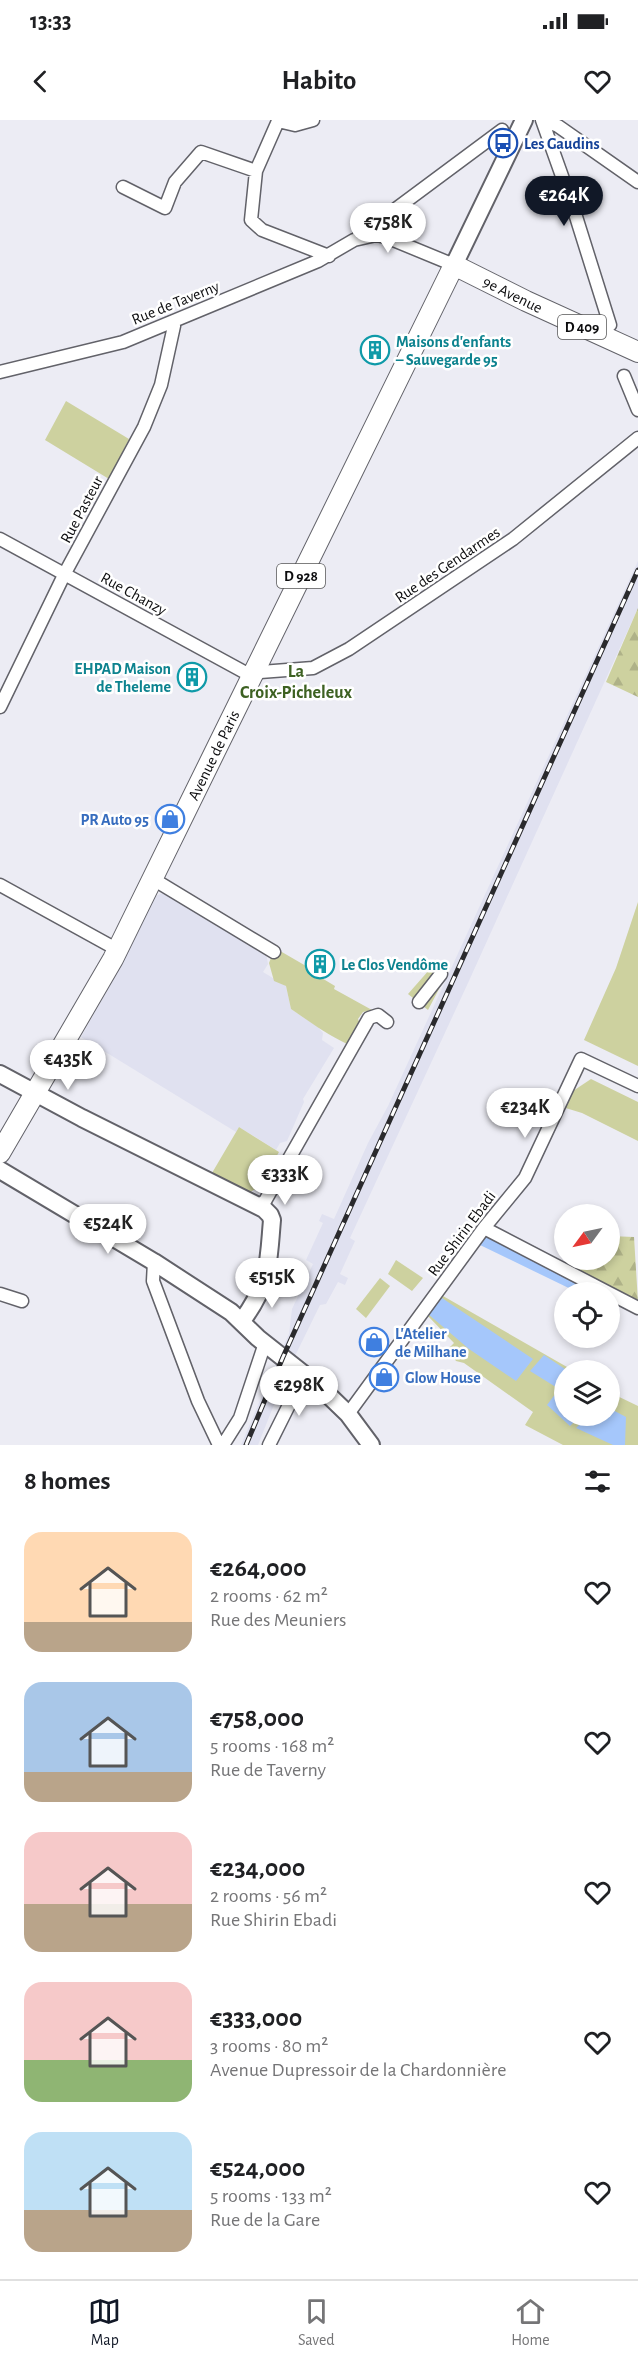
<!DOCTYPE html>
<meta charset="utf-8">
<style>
body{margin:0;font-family:"Alegreya Sans",sans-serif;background:#f2f2f2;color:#202124;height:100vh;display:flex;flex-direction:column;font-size:22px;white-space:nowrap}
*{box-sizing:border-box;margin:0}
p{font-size:20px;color:#757577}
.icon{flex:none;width:33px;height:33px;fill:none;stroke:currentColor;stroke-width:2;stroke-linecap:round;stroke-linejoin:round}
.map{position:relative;height:1325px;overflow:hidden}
.drawer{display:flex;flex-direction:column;background:#fff;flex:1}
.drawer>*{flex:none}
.needle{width:39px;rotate:237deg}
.buttons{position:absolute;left:554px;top:1084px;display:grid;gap:12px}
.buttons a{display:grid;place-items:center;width:66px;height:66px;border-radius:50%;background:#fff;box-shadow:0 3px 9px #0003;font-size:30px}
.price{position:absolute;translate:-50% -51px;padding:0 14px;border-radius:21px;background:#fff;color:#222;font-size:20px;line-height:39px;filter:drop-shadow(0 2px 3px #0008)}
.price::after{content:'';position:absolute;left:50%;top:36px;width:18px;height:14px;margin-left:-9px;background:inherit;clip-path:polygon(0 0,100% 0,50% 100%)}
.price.current{background:#111827;color:#fff}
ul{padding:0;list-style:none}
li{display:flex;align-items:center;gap:18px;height:150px;padding:0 24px}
li span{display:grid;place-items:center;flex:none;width:168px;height:120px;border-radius:18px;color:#555}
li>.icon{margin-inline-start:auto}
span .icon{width:72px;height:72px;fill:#fffc;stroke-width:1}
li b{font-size:26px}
h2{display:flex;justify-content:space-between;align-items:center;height:72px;padding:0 24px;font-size:26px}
.status{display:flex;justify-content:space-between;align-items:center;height:42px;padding:0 30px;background:#fff;direction:ltr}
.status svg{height:16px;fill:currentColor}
header{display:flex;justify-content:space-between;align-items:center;height:78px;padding:0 24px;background:#fff;font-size:27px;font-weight:600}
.dock{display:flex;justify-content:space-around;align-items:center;height:84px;border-top:2px solid #e0e0e0;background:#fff;font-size:16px;color:#757577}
.dock a{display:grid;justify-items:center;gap:3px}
.dock .current{color:#111827}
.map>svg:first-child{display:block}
</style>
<div class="status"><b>13:33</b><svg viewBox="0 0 49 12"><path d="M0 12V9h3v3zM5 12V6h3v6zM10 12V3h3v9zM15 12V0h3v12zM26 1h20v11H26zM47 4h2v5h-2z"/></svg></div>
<header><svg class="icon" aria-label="back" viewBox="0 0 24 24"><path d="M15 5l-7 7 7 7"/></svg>Habito<svg class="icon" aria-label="heart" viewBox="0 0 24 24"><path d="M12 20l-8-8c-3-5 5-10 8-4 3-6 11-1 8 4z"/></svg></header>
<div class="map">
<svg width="638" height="1325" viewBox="0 0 638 1325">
<defs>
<pattern id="forest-firs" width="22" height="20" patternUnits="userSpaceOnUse" patternTransform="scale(1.5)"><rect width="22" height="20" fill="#cdd19f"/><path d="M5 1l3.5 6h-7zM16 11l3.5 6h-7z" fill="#afb288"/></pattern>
</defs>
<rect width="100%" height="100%" fill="#ececf4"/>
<path fill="#e0e1f0" d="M 638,441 L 638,488 L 468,863 L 350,1118 L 355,1121 L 340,1154 L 348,1158 L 345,1165 L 338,1162 L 326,1184 L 320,1185 L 294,1238 L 282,1229 L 289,1214 L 292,1189 L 313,1144 L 306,1140 L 323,1103 L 319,1101 L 322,1094 L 334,1099 L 368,1023 L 388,986 Z
M 163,773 L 266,833 L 268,844 L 263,852 L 286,866 L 291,889 L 318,907 L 323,913 L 322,920 L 334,928 L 303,979 L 304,982 L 287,1021 L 280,1023 L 276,1030 L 239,1007 L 236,1012 L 81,917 L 118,851 L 155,776 Z
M 276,1243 L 287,1252 L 258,1325 L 241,1325 Z"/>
<path fill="#cdd19f" d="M 66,281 L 129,319 L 109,359 L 45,320 Z
M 638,782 L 638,946 L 584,920 L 616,848 Z
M 275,828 L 306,846 L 305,848 L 335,866 L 334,869 L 372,890 L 363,892 L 358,899 L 360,904 L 347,924 C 326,914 310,902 291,889 L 286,866 L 274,861 L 269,843 Z
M 437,841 L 450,848 L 428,890 L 408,874 Z
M 591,959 L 638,982 L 638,1021 L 582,993 L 559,986 L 561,979 Z
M 239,1007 L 279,1032 L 260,1066 L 249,1073 L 212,1053 Z
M 396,1140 L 423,1158 L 412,1171 L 388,1154 Z
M 380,1158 L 390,1166 L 366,1198 L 356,1189 Z
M 443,1176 L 574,1251 L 564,1251 L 564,1296 L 609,1296 L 609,1272 L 638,1286 L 638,1325 L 563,1325 L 525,1305 L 533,1292 L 464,1243 L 456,1241 L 448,1229 L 454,1223 L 427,1195 Z"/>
<path fill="url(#forest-firs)" d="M 638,488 L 638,577 L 606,562 Z
M 609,1116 L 634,1117 L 638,1182 L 565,1145 L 567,1140 L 609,1140 Z"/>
<path fill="#a5c7fb" d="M 486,1115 L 598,1173 L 579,1173 L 480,1125 Z
M 442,1178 L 533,1239 L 516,1261 L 469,1229 L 428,1194 Z
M 544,1235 L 568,1251 L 564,1251 L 564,1296 L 580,1296 L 570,1306 L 547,1285 L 559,1269 L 530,1251 Z
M 609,1288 L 626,1297 L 625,1325 L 613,1325 L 576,1308 L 586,1298 L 584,1296 L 609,1296 Z"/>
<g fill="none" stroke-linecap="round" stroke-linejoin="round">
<g stroke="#626269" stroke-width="15">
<path id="street" d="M 313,0 L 295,5 L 278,1 L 256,51 L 251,100 L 262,110 L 329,136
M 542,0 L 573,87 L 610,205
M 543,0 L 558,6 L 638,62
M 123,67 L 165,88 L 175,62 L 201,32 L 256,51
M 358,117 L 502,10
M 0,252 L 123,222 L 318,141 L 354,120 L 376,115 L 386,117 L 454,145
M 624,256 L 638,290
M 0,419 L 246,553 L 313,548 L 349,529 L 513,419 L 638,318
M 0,587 L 65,453 L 144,307 L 161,265 L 174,206 L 172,202
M 153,759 L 274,832
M 0,765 L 118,830
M 419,882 L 441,854
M 257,1086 L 265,1081 L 369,898 L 378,895 L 387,902
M 484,1108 L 609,1173
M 154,1142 L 153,1161 L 198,1281 L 219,1325
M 609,1173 L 638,1188
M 0,1174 L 22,1181
M 348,1294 L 484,1108 L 525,1058 L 581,939 L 638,966
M 223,1325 L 240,1298 L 265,1223
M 269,1325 L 290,1283 L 308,1256"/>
</g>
<g stroke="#626269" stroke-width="20">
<path id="secondary" d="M 454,145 L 524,0
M 0,954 L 82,998 L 264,1089 L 270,1095 L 272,1100 C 268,1146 270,1162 242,1201
M 0,1050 L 154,1142 L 231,1192 L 258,1218 L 320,1267 L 348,1294 L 371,1325"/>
</g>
<g stroke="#626269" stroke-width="22">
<path id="primary" d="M 0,1033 L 113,839 L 454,145 L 526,181 L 638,232"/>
</g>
<use href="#street" stroke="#fff" stroke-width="12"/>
<use href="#secondary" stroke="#fff" stroke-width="16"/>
<use href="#primary" stroke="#fff" stroke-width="20"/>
<g stroke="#2a2a2d" stroke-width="5">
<path id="rail" d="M 246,1325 L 283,1237 L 638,450"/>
</g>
<use href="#rail" stroke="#fff" stroke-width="3" stroke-dasharray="9" stroke-linecap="butt"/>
</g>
<defs>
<g id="bus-ring" transform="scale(1.5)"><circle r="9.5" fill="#fff" stroke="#1a4fb4" stroke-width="1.5"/><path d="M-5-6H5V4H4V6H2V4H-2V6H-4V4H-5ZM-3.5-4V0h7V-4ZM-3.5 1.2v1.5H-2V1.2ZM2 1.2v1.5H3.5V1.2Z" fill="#1a4fb4"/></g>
<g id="building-ring" transform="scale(1.5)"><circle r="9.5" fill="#fff" stroke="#0f9aa8" stroke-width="1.5"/><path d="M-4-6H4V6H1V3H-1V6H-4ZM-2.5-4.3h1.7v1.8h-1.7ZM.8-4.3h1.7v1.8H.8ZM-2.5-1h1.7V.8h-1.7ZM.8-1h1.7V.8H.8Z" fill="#0f9aa8"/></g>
<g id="shop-ring" transform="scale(1.5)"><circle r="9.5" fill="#fff" stroke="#3f7fe0" stroke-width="1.5"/><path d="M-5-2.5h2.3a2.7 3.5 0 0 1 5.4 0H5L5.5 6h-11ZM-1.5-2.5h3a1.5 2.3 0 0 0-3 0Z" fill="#3f7fe0"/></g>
</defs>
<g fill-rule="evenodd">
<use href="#bus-ring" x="503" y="23"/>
<use href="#building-ring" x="375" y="230"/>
<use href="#building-ring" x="192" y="557"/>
<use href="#shop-ring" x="170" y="699"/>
<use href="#building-ring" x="320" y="844"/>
<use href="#shop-ring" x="374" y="1222"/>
<use href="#shop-ring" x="384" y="1257"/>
</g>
<g text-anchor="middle" stroke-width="5" stroke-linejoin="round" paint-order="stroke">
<g fill="#fff" stroke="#555556" stroke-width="1.5">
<rect x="558" y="195" width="48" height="24" rx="4.5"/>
<rect x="277" y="444" width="48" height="24" rx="4.5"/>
</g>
<g font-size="15" font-weight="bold" fill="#0c0c0e">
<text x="582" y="212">D 409</text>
<text x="301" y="461">D 928</text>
</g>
<g font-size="16" font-weight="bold" fill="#164399" stroke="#fff" text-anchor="start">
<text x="524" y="29">Les Gaudins</text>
</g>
<g font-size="16" fill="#0c0c0e" stroke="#fff">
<text transform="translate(513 174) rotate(26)" y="6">9e Avenue</text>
<text transform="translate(175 182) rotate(-22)" y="6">Rue de Taverny</text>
<text transform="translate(81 389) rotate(-62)" y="6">Rue Pasteur</text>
<text transform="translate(447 444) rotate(-34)" y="6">Rue des Gendarmes</text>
<text transform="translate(134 473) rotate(29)" y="6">Rue Chanzy</text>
<text transform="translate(213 635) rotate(-64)" y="6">Avenue de Paris</text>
<text transform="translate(461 1113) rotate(-53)" y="6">Rue Shirin Ebadi</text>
</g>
<g font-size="16" font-weight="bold" fill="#0d838f" stroke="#fff" text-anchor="start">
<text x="396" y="227">Maisons d'enfants<tspan x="396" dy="18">– Sauvegarde 95</tspan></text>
<text x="171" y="554" text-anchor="end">EHPAD Maison<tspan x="171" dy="18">de Theleme</tspan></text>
<text x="341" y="850">Le Clos Vendôme</text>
</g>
<g font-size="16" font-weight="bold" fill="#366cbe" stroke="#fff" text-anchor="start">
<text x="149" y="705" text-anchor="end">PR Auto 95</text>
<text x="395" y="1219">L'Atelier<tspan x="395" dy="18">de Milhane</tspan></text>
<text x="405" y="1263">Glow House</text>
</g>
<g font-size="18" font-weight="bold" fill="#3d6122" stroke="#fff">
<text x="296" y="557">La<tspan x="296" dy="21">Croix-Picheleux</tspan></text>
</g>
</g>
</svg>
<div class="buttons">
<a><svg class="needle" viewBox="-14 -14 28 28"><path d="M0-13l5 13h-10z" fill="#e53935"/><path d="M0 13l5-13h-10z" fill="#757577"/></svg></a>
<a><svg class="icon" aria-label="locate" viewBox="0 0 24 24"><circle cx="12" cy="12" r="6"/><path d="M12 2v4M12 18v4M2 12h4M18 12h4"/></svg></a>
<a><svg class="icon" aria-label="layers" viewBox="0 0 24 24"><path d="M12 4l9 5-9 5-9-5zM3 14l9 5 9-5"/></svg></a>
</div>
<b class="price current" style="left:564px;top:107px">€264K</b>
<b class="price" style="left:388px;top:134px">€758K</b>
<b class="price" style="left:68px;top:971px">€435K</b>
<b class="price" style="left:525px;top:1019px">€234K</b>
<b class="price" style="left:285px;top:1086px">€333K</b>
<b class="price" style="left:108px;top:1135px">€524K</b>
<b class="price" style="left:272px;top:1189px">€515K</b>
<b class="price" style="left:299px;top:1297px">€298K</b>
</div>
<section class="drawer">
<h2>8 homes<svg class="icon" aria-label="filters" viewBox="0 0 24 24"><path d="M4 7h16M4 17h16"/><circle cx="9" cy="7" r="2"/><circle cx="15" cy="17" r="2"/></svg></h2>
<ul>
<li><span style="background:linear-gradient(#ffd9b3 75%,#b9a48a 0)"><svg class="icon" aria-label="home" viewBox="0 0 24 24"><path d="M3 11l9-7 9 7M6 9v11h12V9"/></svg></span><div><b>€264,000</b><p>2 rooms · 62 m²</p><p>Rue des Meuniers</p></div><svg class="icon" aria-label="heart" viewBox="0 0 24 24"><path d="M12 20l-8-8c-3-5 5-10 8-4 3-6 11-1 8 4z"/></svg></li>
<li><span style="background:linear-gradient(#a9c7e8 75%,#b9a48a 0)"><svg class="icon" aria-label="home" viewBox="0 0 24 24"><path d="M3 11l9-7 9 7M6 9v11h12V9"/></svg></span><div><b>€758,000</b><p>5 rooms · 168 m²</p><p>Rue de Taverny</p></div><svg class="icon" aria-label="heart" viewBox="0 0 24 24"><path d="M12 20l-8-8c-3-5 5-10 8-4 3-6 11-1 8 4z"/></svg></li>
<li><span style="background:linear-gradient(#f6c9c9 60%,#b9a48a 0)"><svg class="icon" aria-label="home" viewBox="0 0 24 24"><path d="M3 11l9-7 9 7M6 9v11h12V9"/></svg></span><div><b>€234,000</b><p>2 rooms · 56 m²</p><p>Rue Shirin Ebadi</p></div><svg class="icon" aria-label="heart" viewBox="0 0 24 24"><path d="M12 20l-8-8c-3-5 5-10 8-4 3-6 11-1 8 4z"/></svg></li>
<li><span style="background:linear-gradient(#f6c9c9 65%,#8fb573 0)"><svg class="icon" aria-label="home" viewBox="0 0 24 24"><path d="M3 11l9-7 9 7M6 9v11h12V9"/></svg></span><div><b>€333,000</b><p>3 rooms · 80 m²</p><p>Avenue Dupressoir de la Chardonnière</p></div><svg class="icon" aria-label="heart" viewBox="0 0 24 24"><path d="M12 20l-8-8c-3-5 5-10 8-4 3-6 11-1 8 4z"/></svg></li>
<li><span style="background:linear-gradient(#bfe0f5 65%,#b9a48a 0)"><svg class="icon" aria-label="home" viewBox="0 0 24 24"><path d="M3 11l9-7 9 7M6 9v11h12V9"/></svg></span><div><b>€524,000</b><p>5 rooms · 133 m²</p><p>Rue de la Gare</p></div><svg class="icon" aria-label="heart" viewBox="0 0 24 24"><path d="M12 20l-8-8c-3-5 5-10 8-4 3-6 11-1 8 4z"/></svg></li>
</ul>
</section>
<nav class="dock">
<a class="current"><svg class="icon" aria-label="map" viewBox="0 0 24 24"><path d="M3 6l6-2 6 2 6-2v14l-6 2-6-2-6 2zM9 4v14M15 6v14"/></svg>Map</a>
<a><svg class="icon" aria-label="saved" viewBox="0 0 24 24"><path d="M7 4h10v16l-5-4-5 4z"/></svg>Saved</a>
<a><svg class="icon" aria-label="home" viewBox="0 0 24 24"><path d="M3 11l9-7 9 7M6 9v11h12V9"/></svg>Home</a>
</nav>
